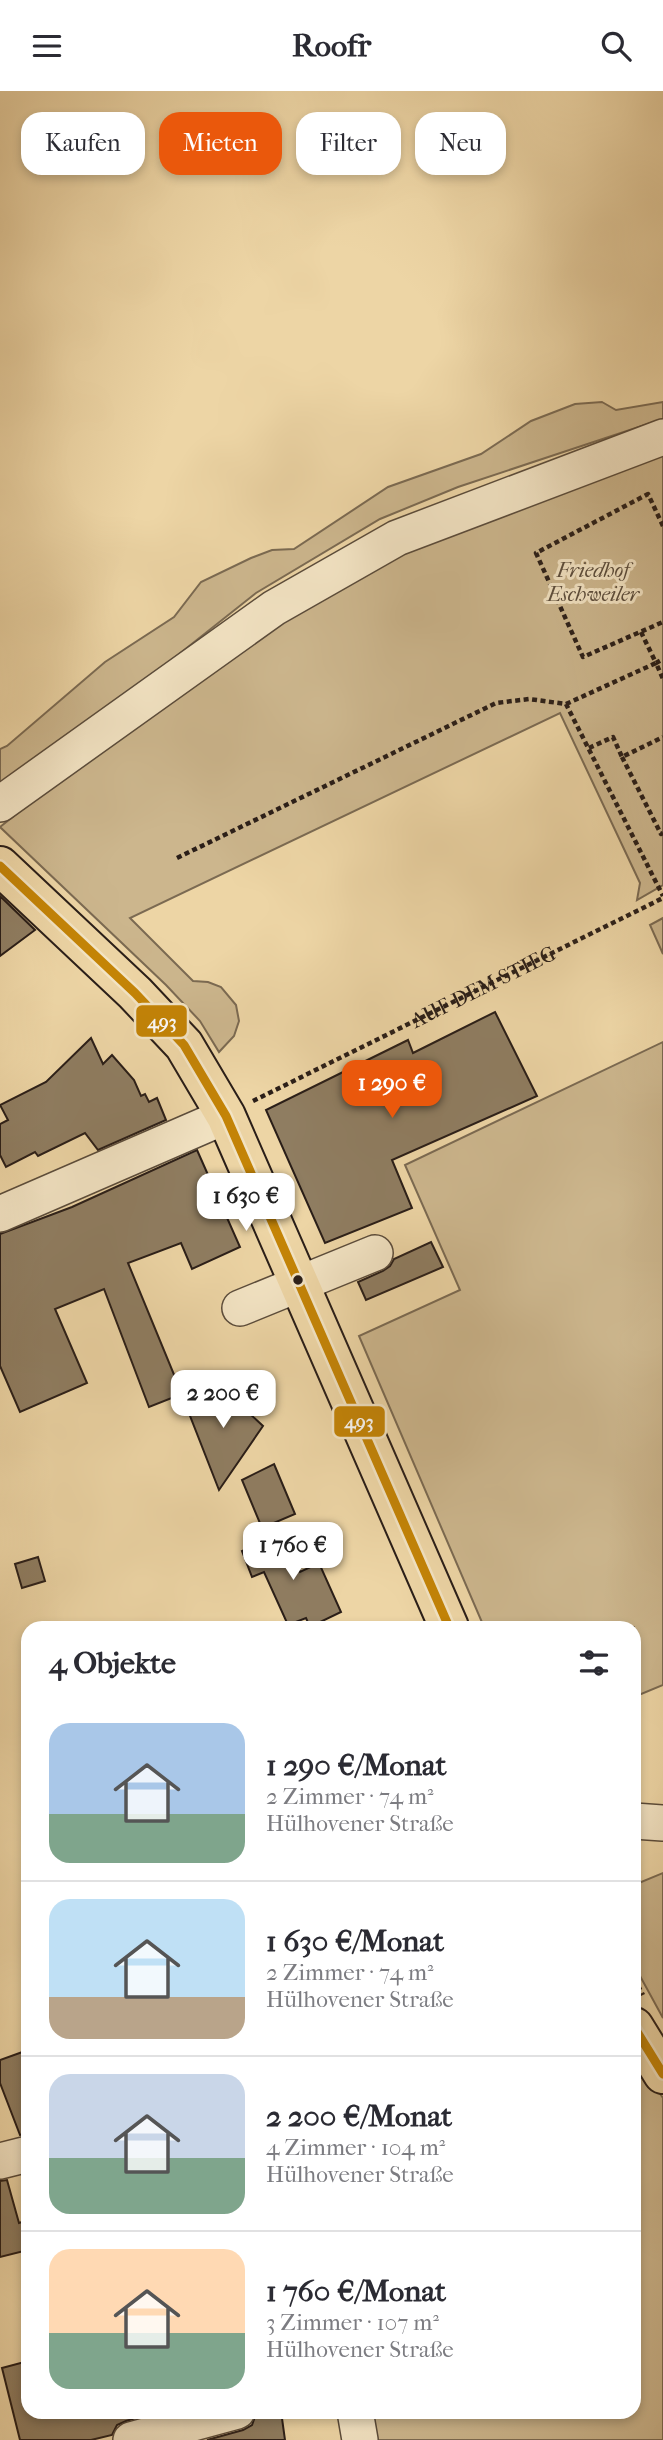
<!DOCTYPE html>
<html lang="de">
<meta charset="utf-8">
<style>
body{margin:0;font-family:"IM FELL French Canon",serif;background:#f2f2f3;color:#2b2b33;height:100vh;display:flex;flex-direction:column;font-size:26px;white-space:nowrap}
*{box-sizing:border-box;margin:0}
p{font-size:23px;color:#7c7c81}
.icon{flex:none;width:38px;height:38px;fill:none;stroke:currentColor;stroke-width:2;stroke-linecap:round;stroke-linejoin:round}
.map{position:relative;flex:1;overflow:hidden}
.details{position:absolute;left:21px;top:1530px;width:620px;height:798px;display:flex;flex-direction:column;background:#fff;border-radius:21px;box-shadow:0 4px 10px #0003}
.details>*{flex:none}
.hud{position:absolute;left:21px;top:21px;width:621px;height:63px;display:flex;gap:14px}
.price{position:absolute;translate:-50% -60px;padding:0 16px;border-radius:14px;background:#fff;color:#222;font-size:23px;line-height:46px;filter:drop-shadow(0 2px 4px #0008)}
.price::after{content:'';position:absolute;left:50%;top:42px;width:21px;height:16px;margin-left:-10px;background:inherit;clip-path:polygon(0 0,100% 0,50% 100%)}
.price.current{background:#ea580c;color:#fff}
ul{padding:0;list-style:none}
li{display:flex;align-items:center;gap:21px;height:175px;padding:0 28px}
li+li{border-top:2px solid #e1e1e2}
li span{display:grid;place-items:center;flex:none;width:196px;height:140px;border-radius:21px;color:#555}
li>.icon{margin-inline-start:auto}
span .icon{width:84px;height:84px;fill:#fffc;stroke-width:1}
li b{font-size:30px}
h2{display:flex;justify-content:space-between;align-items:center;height:84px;padding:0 28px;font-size:30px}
.tag{padding:0 24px;border-radius:21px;background:#fff;box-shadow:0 4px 10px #0003;font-size:24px;line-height:63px}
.tag.current{background:#ea580c;color:#fff}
header{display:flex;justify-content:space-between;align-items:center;height:91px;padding:0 28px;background:#fff;font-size:32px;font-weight:700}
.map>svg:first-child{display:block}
</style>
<header><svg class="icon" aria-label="menu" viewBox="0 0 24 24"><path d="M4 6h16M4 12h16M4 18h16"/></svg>Roofr<svg class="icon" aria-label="search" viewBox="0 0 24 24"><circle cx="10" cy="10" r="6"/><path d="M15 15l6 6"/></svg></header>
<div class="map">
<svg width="663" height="2349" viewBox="0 0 663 2349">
<rect width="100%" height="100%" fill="#edd5a5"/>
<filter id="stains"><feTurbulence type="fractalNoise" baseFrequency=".00286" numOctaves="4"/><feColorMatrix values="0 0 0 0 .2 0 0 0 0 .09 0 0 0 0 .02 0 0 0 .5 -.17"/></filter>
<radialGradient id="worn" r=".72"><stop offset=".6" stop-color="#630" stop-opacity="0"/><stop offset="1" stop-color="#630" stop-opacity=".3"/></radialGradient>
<path fill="#ccb68d" stroke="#7b6a52" stroke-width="2" d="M 602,311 L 616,319 L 663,311 L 663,328 L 458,396 L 380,428 L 256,502 L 53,663 L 0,694 L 0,658 L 7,655 L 105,571 L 174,526 L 201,491 L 251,467 L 272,459 L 294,458 L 388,396 L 481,363 L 531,330 L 575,313 Z
M 663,348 L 663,794 L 637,809 L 640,792 L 560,622 L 130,827 L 193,890 L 208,891 L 221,896 L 236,914 L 239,930 L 234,945 L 219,961 L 200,930 L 166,894 L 0,736 L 159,610 L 293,518 L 395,463 Z
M 663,827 L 663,863 L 650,834 Z
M 663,951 L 663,1594 L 634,1606 L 634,1536 L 484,1536 L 359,1245 L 460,1199 L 405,1074 Z
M 663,1782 L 663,1927 L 634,1874 L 634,1794 Z
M 634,1965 L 663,2007 L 663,2349 L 376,2349 L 371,2321 L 634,2320 Z"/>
<path fill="#8f7d61" stroke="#2a1e18" stroke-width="2" d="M 0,805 L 35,839 L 0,865 Z
M 495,921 L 537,1005 L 392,1069 L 412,1117 L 325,1152 L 266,1019 L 408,949 L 413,962 Z
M 91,947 L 103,973 L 112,964 L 134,989 L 141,1005 L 145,1003 L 149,1011 L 157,1007 L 166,1029 L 98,1059 L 85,1042 L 38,1065 L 35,1061 L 6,1076 L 0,1064 L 0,1033 L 8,1029 L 0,1014 L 46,991 Z
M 197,1059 L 240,1156 L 192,1178 L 181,1152 L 128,1172 L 182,1303 L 149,1316 L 104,1198 L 55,1218 L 87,1292 L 20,1321 L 0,1275 L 0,1143 L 72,1116 Z
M 431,1151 L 443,1176 L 366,1209 L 358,1191 L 383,1180 L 390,1175 L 394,1168 Z
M 237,1295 L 249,1322 L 263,1335 L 219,1399 L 185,1312 Z
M 274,1373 L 295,1423 L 262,1437 L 242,1389 Z
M 285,1442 L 300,1481 L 319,1472 L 341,1521 L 310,1536 L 306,1527 L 288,1534 L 264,1481 L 252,1486 L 242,1460 Z
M 38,1466 L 45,1490 L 22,1497 L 15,1473 Z
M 28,1959 L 28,2043 L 20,2044 L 0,1992 L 0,1969 Z
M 7,2089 L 19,2132 L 28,2129 L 28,2159 L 0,2166 L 0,2090 Z
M 28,2270 L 28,2320 L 159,2320 L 126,2330 L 117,2334 L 112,2344 L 91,2349 L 20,2349 L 2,2277 Z
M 257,2320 L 281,2320 L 285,2349 L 207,2349 L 243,2339 L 252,2334 Z"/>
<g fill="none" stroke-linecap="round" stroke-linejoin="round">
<g stroke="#5b4c3b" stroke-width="38">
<path id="minor" d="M 0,713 L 274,517 L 397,447 L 663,346
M 0,1123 L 226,1025
M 240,1217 L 375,1162
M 634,1730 L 663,1732
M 0,2070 L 28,2063
M 355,2320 L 360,2349
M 131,2349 L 237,2320"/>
</g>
<g stroke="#2a1e18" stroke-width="42">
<path id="major" d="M 0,775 L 135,902 L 184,954 L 226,1025 L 449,1536
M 634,1936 L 663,1983"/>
</g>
<g stroke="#2a1e18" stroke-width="4.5" stroke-dasharray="5 3.5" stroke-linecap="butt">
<path d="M 663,435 L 648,403 L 536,462 L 583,566 L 663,531"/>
<path d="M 641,541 L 656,572 L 663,568"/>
<path d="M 566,613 L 656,572 L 663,588"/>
<path d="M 589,657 L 613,646 L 622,666 L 663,646"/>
<path d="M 622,666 L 661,743 L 663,742"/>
<path d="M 177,767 L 496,612 L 529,608 L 566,613 L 663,805"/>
<path id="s1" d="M 253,1010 L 663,807"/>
<path d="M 634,1887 L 643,1904"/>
</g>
<use href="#minor" stroke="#f3e4c4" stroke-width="35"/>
<use href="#major" stroke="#edd5a5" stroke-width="38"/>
<g stroke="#f3e4c4" stroke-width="14">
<path id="bus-1" d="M 0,775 L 135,902 L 184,954 L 226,1025 L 449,1536
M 634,1936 L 663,1983"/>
</g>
<use href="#bus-1" stroke="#c48406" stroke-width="9"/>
</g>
<circle fill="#2a1e18" stroke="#f3e4c4" stroke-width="2.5" cx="298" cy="1189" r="6"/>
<g text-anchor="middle" stroke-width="6" stroke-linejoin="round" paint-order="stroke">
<g font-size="21" font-style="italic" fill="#5b4c3b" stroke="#f3e4c4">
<text x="593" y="486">Friedhof<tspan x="593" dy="24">Eschweiler</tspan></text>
</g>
<g font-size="21" fill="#2a1e18" stroke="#f3e4c4">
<text dy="7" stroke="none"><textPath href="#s1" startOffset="257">AUF DEM STIEG</textPath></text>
</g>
</g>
<g stroke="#f3e4c4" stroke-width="2.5">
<rect x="135" y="913" width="53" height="34" rx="7" fill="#c48406"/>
<rect x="333" y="1314" width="53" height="33" rx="7" fill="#c48406"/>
</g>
<g font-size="19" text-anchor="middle" font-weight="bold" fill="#fff">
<text x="162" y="937">493</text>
<text x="359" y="1337">493</text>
</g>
<rect width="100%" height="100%" filter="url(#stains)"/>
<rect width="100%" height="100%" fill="url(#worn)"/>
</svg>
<b class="price current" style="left:392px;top:1029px">1 290 €</b>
<b class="price" style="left:246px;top:1142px">1 630 €</b>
<b class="price" style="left:223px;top:1339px">2 200 €</b>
<b class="price" style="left:293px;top:1491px">1 760 €</b>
<div class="hud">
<a class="tag">Kaufen</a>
<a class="tag current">Mieten</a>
<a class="tag">Filter</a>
<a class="tag">Neu</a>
</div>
<section class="details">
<h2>4 Objekte<svg class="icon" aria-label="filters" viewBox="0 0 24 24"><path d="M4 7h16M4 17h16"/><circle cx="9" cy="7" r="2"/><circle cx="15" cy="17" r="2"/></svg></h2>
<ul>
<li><span style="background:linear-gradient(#a9c7e8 65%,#7fa58c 0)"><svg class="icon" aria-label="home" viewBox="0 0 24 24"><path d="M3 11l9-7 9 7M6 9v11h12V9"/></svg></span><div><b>1 290 €/Monat</b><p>2 Zimmer · 74 m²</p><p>Hülhovener Straße</p></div></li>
<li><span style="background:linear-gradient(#bfe0f5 70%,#b9a48a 0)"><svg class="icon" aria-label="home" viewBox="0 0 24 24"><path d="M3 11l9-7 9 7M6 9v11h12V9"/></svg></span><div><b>1 630 €/Monat</b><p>2 Zimmer · 74 m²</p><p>Hülhovener Straße</p></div></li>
<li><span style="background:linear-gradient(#c9d6e8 60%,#7fa58c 0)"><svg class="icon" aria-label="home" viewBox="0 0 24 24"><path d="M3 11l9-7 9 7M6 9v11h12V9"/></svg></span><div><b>2 200 €/Monat</b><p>4 Zimmer · 104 m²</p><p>Hülhovener Straße</p></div></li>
<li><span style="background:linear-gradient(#ffd9b3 60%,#7fa58c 0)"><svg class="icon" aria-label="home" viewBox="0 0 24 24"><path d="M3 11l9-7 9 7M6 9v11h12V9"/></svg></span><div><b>1 760 €/Monat</b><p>3 Zimmer · 107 m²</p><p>Hülhovener Straße</p></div></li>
</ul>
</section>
</div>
